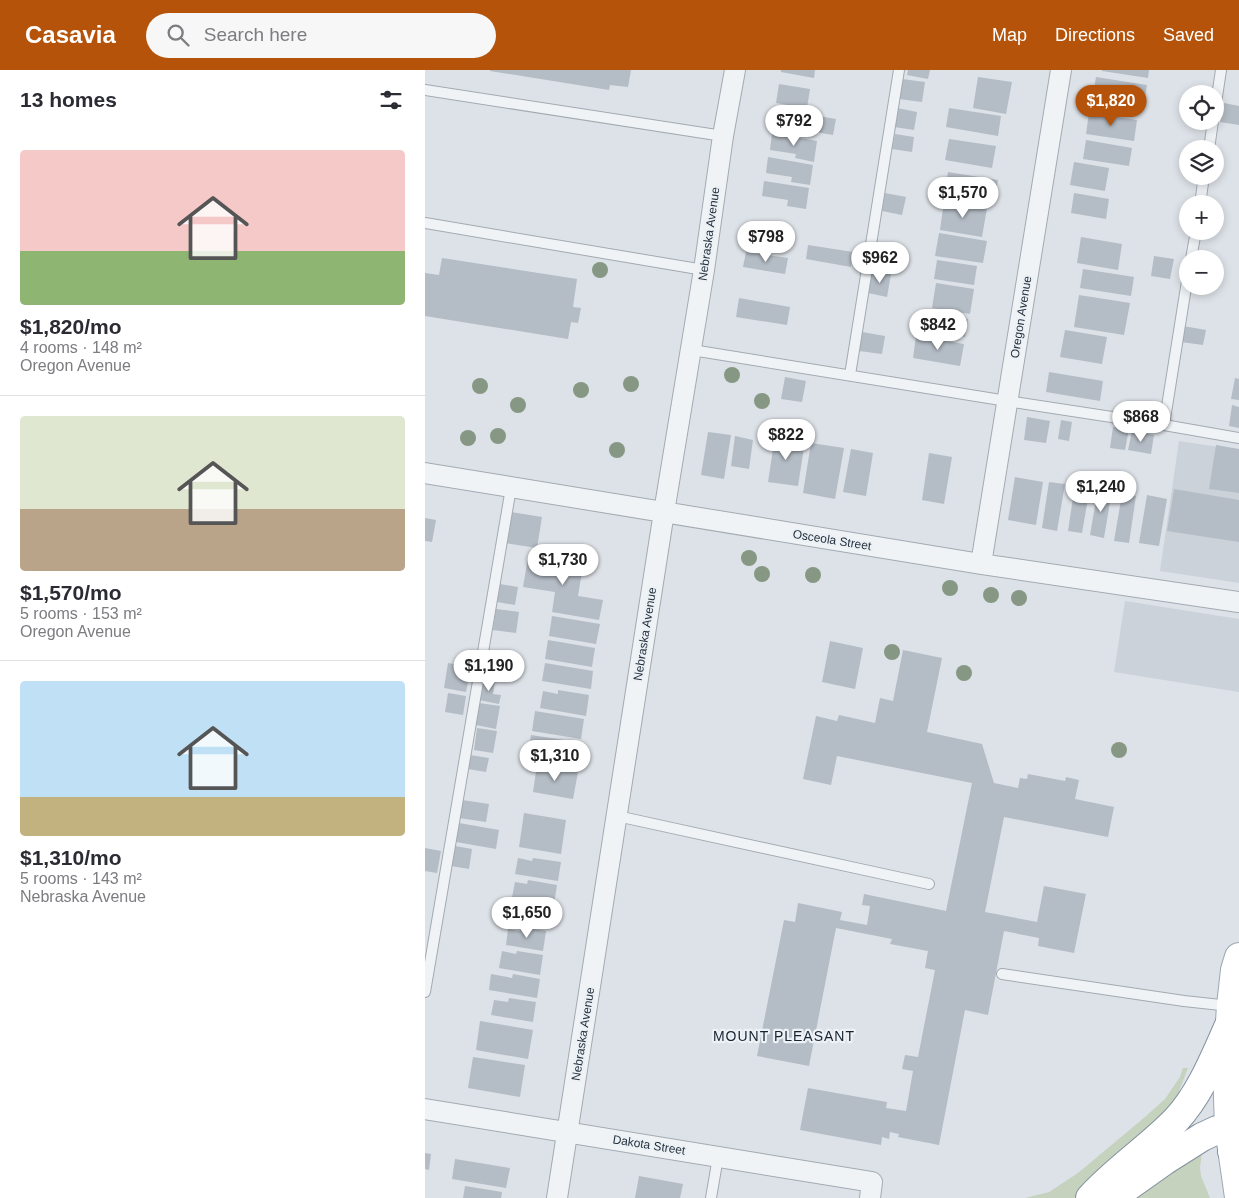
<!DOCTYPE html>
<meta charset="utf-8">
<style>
body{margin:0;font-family:Helvetica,sans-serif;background:#f7f7f7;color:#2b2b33;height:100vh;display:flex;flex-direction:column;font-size:19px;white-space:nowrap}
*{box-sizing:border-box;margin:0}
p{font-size:16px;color:#7c7c81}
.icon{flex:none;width:28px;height:28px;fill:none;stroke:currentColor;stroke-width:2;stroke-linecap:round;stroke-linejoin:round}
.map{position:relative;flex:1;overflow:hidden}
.details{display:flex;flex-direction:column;background:#fff;width:425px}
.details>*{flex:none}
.tools{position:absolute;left:754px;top:15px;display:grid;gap:10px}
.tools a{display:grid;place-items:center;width:45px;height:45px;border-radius:50%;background:#fff;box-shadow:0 2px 8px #0003;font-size:25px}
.price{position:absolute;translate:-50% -42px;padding:0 11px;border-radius:18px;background:#fff;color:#222;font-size:16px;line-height:32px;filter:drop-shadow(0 1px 2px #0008)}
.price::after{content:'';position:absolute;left:50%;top:30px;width:15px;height:11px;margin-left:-8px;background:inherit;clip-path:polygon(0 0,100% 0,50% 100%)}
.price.on{background:#b45309;color:#fff}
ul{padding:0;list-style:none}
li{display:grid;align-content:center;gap:10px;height:265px;padding:0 20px}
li+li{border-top:1px solid #e1e1e2}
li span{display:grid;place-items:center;height:155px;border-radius:5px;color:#555}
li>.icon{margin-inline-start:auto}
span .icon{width:90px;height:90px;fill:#fffc;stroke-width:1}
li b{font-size:21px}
h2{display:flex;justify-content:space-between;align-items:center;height:60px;padding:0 20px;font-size:21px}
header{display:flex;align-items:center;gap:30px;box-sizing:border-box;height:70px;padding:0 25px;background:#b45309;color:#fff}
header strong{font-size:24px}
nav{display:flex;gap:28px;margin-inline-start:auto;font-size:18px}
.search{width:350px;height:45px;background:#f7f7f7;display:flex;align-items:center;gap:12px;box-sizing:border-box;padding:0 18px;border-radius:28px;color:#7c7c81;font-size:19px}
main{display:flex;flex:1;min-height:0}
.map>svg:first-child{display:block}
</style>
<header>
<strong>Casavia</strong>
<div class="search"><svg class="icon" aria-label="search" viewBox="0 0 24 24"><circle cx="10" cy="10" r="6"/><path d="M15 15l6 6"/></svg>Search here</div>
<nav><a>Map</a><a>Directions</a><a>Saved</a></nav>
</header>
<main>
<section class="details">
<h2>13 homes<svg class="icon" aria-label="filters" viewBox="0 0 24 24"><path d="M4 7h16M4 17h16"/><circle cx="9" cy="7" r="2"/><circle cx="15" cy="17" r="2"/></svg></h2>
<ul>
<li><span style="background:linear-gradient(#f6c9c9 65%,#8fb573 0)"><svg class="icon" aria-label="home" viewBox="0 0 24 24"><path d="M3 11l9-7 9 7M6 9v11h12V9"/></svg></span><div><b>$1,820/mo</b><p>4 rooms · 148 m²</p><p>Oregon Avenue</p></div></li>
<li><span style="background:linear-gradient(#dfe7d0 60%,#b9a48a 0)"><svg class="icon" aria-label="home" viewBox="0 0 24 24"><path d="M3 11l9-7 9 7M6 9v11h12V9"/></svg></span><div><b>$1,570/mo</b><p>5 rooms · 153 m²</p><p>Oregon Avenue</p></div></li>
<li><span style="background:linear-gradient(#bfe0f5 75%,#c2b280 0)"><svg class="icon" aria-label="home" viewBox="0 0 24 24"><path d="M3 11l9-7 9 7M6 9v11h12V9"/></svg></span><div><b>$1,310/mo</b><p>5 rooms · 143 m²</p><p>Nebraska Avenue</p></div></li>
</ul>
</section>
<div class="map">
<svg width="814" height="1128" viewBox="0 0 814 1128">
<rect width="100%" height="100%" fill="#dde2e8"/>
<path fill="#cbd2da" d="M 754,371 L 814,380 L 814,513 L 735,501 Z
M 700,531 L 814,549 L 814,622 L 689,602 Z"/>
<path fill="#c5d2bd" d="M 758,998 L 763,998 L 754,1021 L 758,1025 L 727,1058 L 649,1128 L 600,1128 L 624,1122 L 653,1103 L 720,1047 L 740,1029 L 755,1007 Z
M 777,1081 L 775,1098 L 776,1106 L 785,1128 L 700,1128 Z"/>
<path fill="#b4bcc5" d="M 65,0 L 206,0 L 203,17 L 185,15 L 184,20 L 65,1 Z
M 356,0 L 390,0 L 389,8 L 356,2 Z
M 483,0 L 505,0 L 503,9 L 482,5 Z
M 677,0 L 724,0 L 723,8 L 677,1 Z
M 553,7 L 587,12 L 581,44 L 548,38 Z
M 671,7 L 722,15 L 719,33 L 668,25 Z
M 477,9 L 500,12 L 497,32 L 474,29 Z
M 354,14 L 385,19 L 382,38 L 351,33 Z
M 799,33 L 814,36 L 814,55 L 795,52 Z
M 472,38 L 492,42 L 489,60 L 469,57 Z
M 524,38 L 576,46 L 573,66 L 521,57 Z
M 358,40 L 411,49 L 408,65 L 355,56 Z
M 664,43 L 712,50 L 709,71 L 661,64 Z
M 347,63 L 392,71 L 389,92 L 370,88 L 371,84 L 345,80 Z
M 470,64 L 489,67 L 487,82 L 467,79 Z
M 524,69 L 571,76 L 567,98 L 520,90 Z
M 661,70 L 707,78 L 704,96 L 658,89 Z
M 343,87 L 388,95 L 385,115 L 366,112 L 367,107 L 341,103 Z
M 649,92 L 684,98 L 680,121 L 645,115 Z
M 523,102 L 573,110 L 569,134 L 519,125 Z
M 339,111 L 384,118 L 381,139 L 362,136 L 363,130 L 337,126 Z
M 460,123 L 481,127 L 477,145 L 457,141 Z
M 649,123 L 684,129 L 681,149 L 646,143 Z
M 519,131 L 562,138 L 557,167 L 515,160 Z
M 514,163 L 562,171 L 558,193 L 510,186 Z
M 656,167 L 697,174 L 693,200 L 652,193 Z
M 383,175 L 428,182 L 426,197 L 381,189 Z
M 321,182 L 363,188 L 360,204 L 318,197 Z
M 729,186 L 749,189 L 745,209 L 726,206 Z
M 17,188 L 152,209 L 148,237 L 156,238 L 153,253 L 146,252 L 143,269 L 0,246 L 0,203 L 14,205 Z
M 512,190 L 552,196 L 549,215 L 509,209 Z
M 658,199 L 709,207 L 706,226 L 655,218 Z
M 447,201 L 466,204 L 462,227 L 443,223 Z
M 511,213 L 549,219 L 545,244 L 507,238 Z
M 654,225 L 705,233 L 699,265 L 649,257 Z
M 314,228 L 365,237 L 362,255 L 311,247 Z
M 496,241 L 543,249 L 540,267 L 493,259 Z
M 758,256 L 781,260 L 778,275 L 756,272 Z
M 640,260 L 682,267 L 677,294 L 635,287 Z
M 437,262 L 460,266 L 457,284 L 434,281 Z
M 491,266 L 539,274 L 535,296 L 488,288 Z
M 624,302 L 678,311 L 675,331 L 621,322 Z
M 360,307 L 381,311 L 377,332 L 356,329 Z
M 810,308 L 814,309 L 814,330 L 806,329 Z
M 807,335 L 814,337 L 814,358 L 804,356 Z
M 602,347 L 625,351 L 621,373 L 599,370 Z
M 636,350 L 647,352 L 644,371 L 633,369 Z
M 688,357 L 704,359 L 700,380 L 685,378 Z
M 707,361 L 729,365 L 726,384 L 703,380 Z
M 283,362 L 306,365 L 299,409 L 276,405 Z
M 310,366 L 328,370 L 324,399 L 306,396 Z
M 350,366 L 380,371 L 373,416 L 343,412 Z
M 386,373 L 419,378 L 410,429 L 378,423 Z
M 791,375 L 814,379 L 814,423 L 784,419 Z
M 426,379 L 448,383 L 441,426 L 418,422 Z
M 504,383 L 527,387 L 519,434 L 497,430 Z
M 590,407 L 618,412 L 611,455 L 583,450 Z
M 624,412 L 640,414 L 632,461 L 617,458 Z
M 650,414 L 665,417 L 657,463 L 643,461 Z
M 673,418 L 687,420 L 679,468 L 665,465 Z
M 749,419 L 814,430 L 814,472 L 742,461 Z
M 697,424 L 711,426 L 704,473 L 689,471 Z
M 722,425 L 742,429 L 734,476 L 714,473 Z
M 86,442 L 117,447 L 112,478 L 80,473 Z
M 0,448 L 11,450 L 7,472 L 0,471 Z
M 141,486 L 159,490 L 153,526 L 178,530 L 174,550 L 127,542 L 130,522 L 98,517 L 103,488 L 139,493 Z
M 75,514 L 93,517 L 90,535 L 72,532 Z
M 71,539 L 94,542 L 91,563 L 68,560 Z
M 127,546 L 175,554 L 171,574 L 124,566 Z
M 123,570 L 170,578 L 167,597 L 120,589 Z
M 405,571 L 438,578 L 430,619 L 397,612 Z
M 478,580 L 517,588 L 502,662 L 557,674 L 569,713 L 593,718 L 595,708 L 602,709 L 603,704 L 640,711 L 641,707 L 654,710 L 650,729 L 689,737 L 683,767 L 579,747 L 560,842 L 612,852 L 619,816 L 661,824 L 649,883 L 613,876 L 614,868 L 579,861 L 563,945 L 540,940 L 514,1075 L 473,1067 L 474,1064 L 465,1062 L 464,1069 L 457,1067 L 456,1075 L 375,1060 L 383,1018 L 462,1032 L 461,1038 L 481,1041 L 488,1001 L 477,999 L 480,985 L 493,987 L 510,900 L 500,898 L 503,881 L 465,874 L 467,869 L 411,858 L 384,996 L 332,986 L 359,850 L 370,852 L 373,833 L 417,842 L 415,850 L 442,855 L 445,836 L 437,835 L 439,824 L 521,841 L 547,713 L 412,686 L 406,715 L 378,709 L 391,646 L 412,651 L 414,645 L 450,653 L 455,628 L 468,631 Z
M 23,593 L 46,597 L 41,622 L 19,618 Z
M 120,593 L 168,601 L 166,619 L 117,611 Z
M 58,609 L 70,611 L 68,624 L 76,625 L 74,634 L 54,630 Z
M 133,620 L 164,625 L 161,646 L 115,638 L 118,621 L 133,624 Z
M 23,623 L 41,626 L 38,645 L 20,642 Z
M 54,633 L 75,636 L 71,659 L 51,655 Z
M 110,641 L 159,649 L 156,669 L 107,661 Z
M 52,658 L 72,661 L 68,683 L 49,680 Z
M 106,665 L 153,672 L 150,693 L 103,685 Z
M 45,685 L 64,688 L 61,702 L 43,699 Z
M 112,695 L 153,702 L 148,729 L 108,722 Z
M 37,730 L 64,734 L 61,752 L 34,748 Z
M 99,743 L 141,750 L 136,784 L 94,777 Z
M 34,753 L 74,760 L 71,779 L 31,772 Z
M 30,776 L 47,779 L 44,799 L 26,796 Z
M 0,778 L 16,781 L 12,803 L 0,801 Z
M 93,788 L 107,791 L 108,788 L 136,792 L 133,811 L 90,804 Z
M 103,810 L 132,815 L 129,834 L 87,827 L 90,812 L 102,814 Z
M 100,834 L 127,838 L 124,858 L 83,852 L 85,836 L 99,838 Z
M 96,857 L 121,861 L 118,881 L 81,875 L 83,859 L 95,861 Z
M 77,881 L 91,884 L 92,881 L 118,885 L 115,905 L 74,898 Z
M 66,904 L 87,908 L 88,904 L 115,909 L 112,928 L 64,920 Z
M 84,928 L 111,932 L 108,952 L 66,945 L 69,930 L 83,932 Z
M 55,951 L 108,960 L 103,989 L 51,980 Z
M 48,987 L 100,995 L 95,1027 L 43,1018 Z
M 0,1083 L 6,1084 L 4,1100 L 0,1099 Z
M 30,1089 L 85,1098 L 81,1118 L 27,1109 Z
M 214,1106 L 258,1114 L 255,1128 L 210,1128 Z
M 40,1116 L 77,1122 L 76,1128 L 38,1128 Z"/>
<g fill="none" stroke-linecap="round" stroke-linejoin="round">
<g stroke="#a2aab2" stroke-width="12">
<path id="lane" d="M 0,20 L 298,66
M 790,40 L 796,0
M 784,79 L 788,51
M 775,134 L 779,106
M 0,153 L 279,200
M 766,189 L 771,161
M 267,280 L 582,331 L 739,355 L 814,368
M 425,305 L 474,0
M 739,355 L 762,211
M 192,746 L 504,814
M 577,904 L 759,931 L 805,936
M 0,922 L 86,418
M 286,1128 L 293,1087"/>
</g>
<g stroke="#a2aab2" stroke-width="22">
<path id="street" d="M 0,403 L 556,494 L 814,532
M 556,494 L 636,0
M 0,1039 L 447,1112 L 445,1128
M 132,1128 L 239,442 L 279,200 L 298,66 L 310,0"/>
</g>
<g stroke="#9ca8b4" stroke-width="30">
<path id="primary" d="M 814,887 L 810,900 L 806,936 L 802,998 L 804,1058 L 814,1127"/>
</g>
<g stroke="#83919f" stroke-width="30">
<path id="highway" d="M 807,1081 L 814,1065
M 665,1128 C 691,1099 724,1078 751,1050 C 776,1023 790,986 805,953
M 687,1128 L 739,1091 L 777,1067 L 792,1060 L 804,1058 L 814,1058"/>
</g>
<use href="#lane" stroke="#f0f3f6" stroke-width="10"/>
<use href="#street" stroke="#f0f3f6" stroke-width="20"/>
<use href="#primary" stroke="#fff" stroke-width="28"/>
<use href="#highway" stroke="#fff" stroke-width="28"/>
</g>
<g fill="#869884">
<circle cx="175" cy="200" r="8"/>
<circle cx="307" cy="305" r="8"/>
<circle cx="206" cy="314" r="8"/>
<circle cx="55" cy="316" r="8"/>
<circle cx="156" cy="320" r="8"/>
<circle cx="337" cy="331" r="8"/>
<circle cx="93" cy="335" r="8"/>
<circle cx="73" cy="366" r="8"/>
<circle cx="43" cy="368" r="8"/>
<circle cx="192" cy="380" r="8"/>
<circle cx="324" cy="488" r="8"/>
<circle cx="337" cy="504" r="8"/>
<circle cx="388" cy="505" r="8"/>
<circle cx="525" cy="518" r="8"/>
<circle cx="566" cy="525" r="8"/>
<circle cx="594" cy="528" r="8"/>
<circle cx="467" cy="582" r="8"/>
<circle cx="539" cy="603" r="8"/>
<circle cx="694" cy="680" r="8"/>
</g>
<g text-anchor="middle" stroke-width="4.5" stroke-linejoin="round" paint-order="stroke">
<g font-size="12" fill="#26323f" stroke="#ecf1f5">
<text transform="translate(284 164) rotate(-82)" y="4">Nebraska Avenue</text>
<text transform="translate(596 247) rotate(-81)" y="4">Oregon Avenue</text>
<text transform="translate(407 470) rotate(9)" y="4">Osceola Street</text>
<text transform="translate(220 564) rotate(-81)" y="4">Nebraska Avenue</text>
<text transform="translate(158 964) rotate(-81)" y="4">Nebraska Avenue</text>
<text transform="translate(224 1075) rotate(9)" y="4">Dakota Street</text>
</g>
<g font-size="14" letter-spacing="1" fill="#182330" stroke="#ecf1f5">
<text x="359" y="971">MOUNT PLEASANT</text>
</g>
</g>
</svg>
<div class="tools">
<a><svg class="icon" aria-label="locate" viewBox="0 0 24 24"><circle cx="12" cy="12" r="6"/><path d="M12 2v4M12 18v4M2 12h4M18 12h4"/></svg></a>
<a><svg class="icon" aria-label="layers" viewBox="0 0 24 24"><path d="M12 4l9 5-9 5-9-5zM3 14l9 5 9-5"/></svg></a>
<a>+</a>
<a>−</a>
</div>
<b class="price on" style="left:686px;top:57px">$1,820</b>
<b class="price" style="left:369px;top:77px">$792</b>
<b class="price" style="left:538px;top:149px">$1,570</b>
<b class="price" style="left:341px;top:193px">$798</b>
<b class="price" style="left:455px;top:214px">$962</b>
<b class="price" style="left:513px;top:281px">$842</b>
<b class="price" style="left:716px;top:373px">$868</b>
<b class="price" style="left:361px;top:391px">$822</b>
<b class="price" style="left:676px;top:443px">$1,240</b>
<b class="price" style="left:138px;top:516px">$1,730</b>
<b class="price" style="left:64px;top:622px">$1,190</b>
<b class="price" style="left:130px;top:712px">$1,310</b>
<b class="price" style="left:102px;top:869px">$1,650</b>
</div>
</main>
